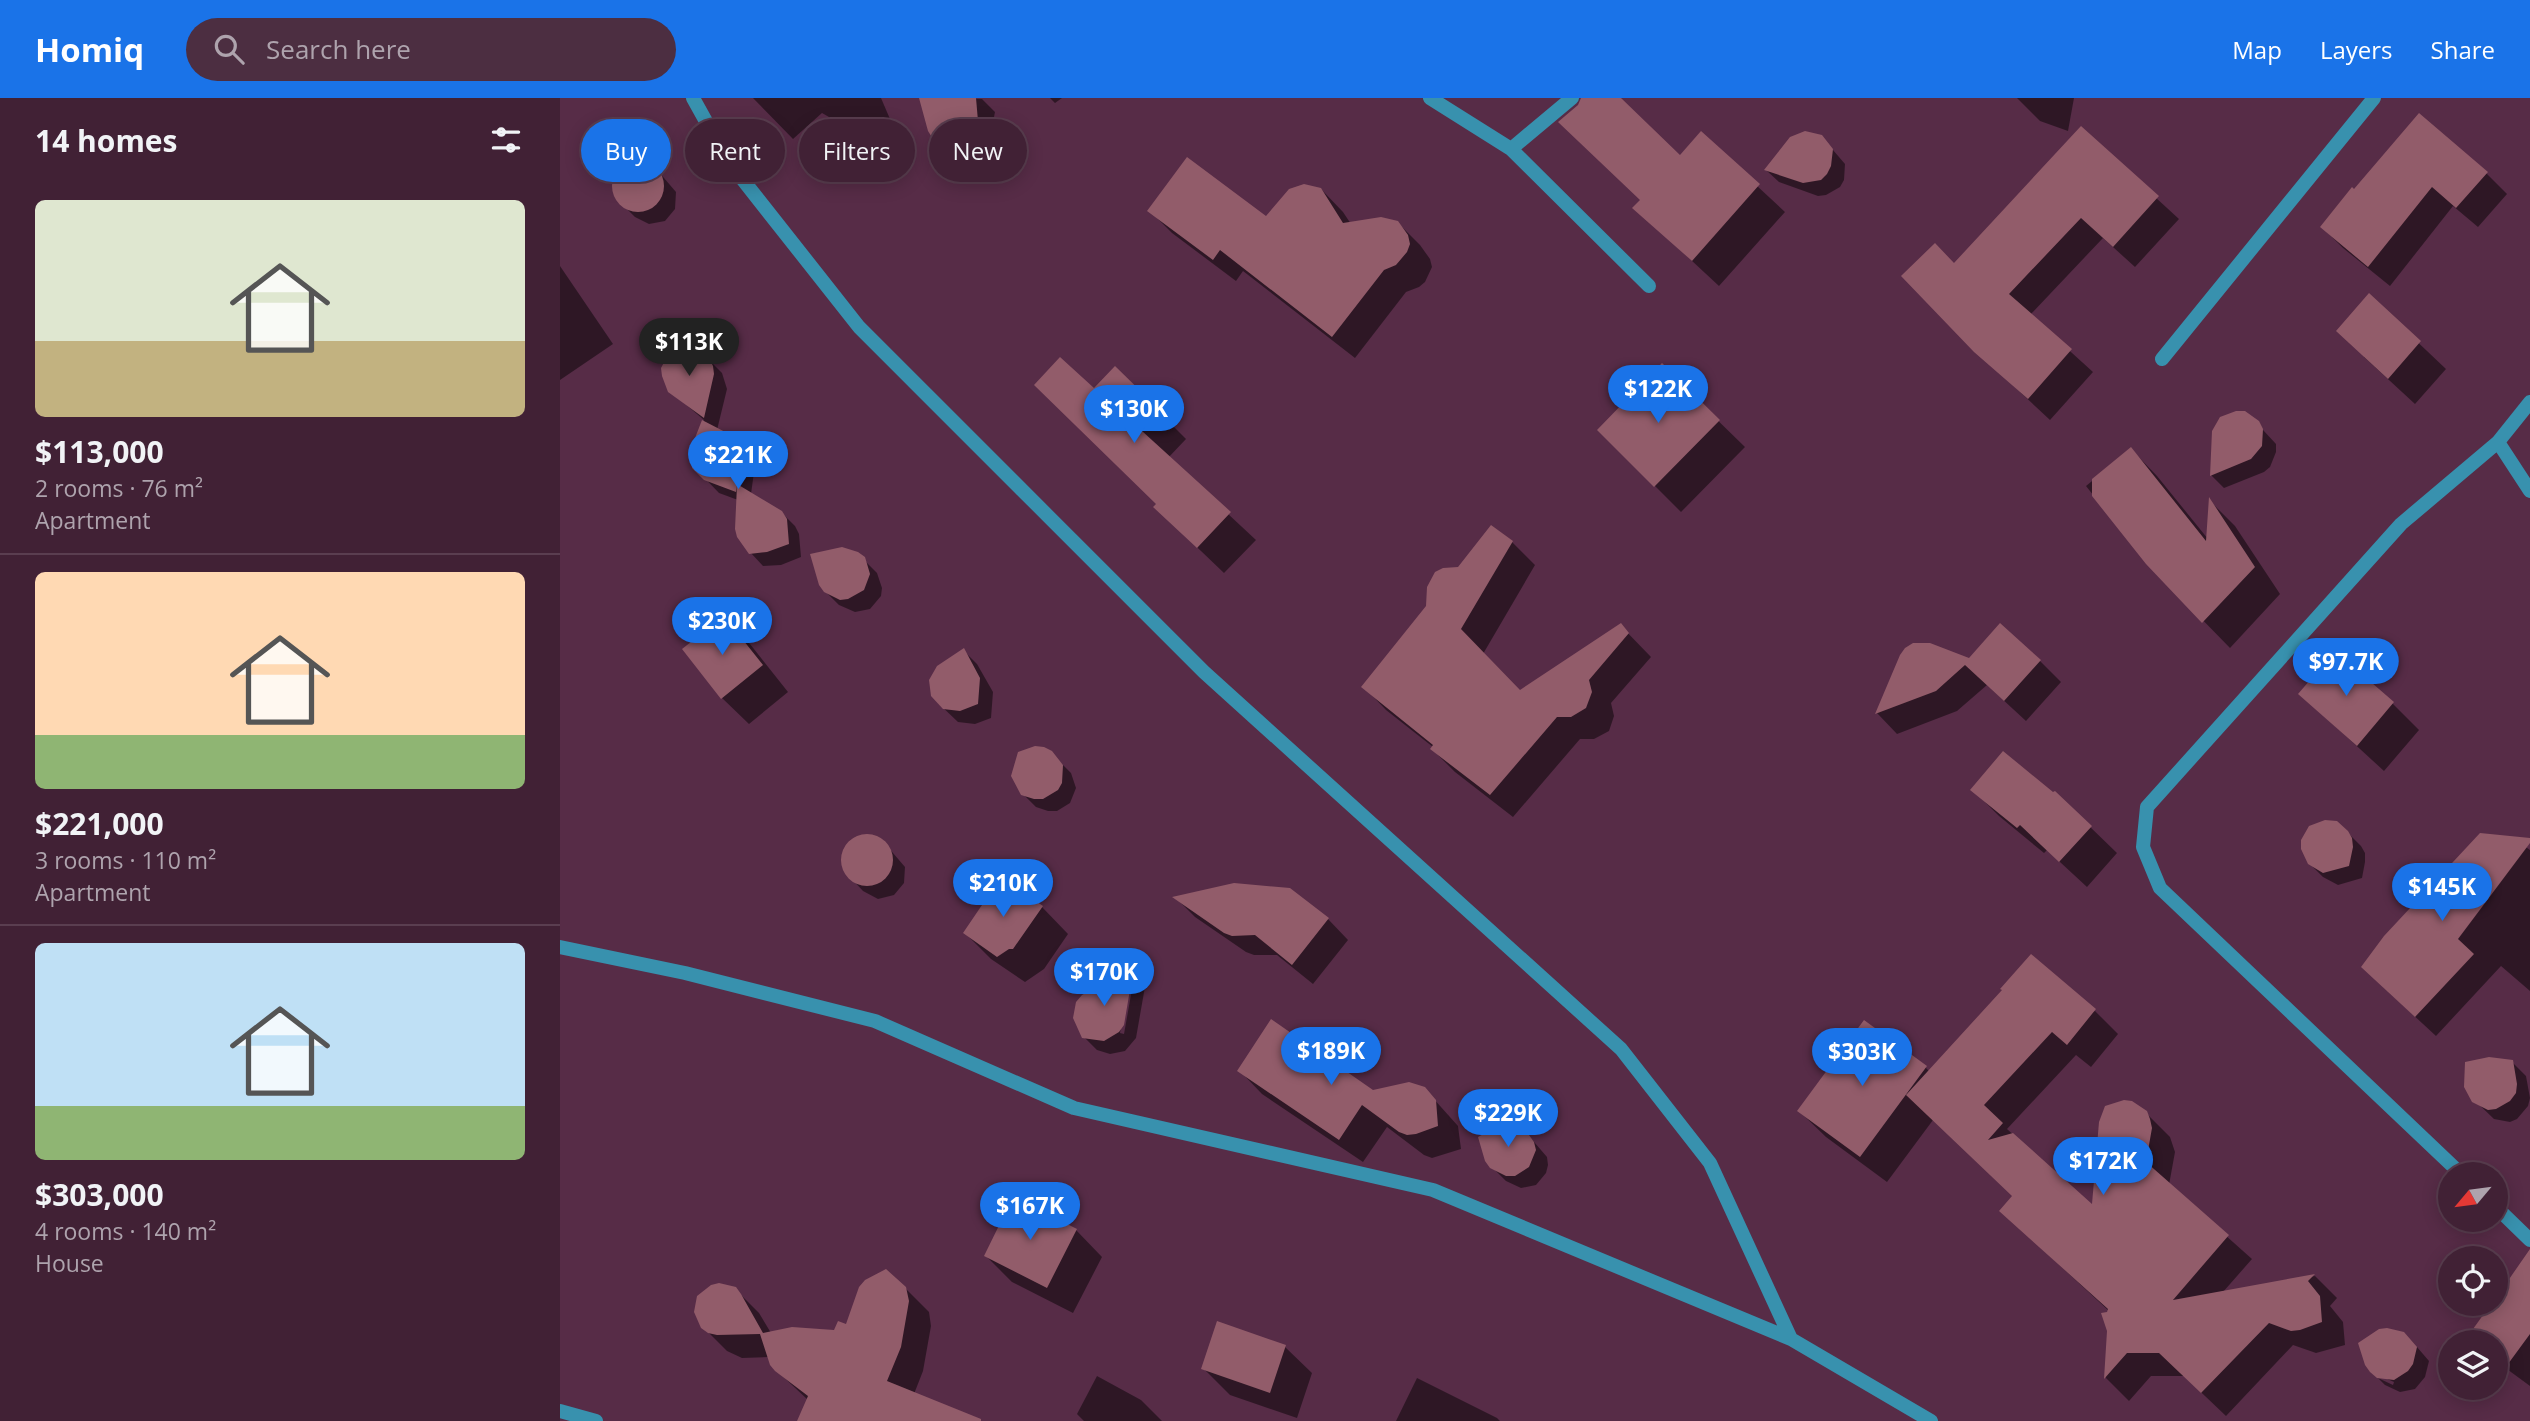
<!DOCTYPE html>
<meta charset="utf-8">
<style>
body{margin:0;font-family:"Open Sans",sans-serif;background:#4c2e41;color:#f1f3f6;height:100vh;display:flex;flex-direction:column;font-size:26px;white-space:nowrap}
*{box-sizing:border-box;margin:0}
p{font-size:23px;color:#aea3ad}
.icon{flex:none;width:38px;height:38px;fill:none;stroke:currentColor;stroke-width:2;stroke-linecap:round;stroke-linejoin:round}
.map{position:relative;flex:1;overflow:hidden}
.details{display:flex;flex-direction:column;background:#412135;width:560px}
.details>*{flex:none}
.guide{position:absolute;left:21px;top:21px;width:665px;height:63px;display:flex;gap:14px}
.needle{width:46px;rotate:241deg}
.fabs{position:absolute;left:1878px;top:1064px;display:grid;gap:14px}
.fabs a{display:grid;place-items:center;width:70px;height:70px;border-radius:50%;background:#412135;box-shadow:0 4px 18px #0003,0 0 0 2px #5a3e50;font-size:35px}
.price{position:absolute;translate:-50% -60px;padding:0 16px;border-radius:24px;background:#1a73e8;color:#fff;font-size:23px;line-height:46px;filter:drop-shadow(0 2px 4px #0008)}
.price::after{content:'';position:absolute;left:50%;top:42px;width:21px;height:16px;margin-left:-10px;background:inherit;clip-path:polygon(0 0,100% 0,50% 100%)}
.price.selected{background:#222;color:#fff}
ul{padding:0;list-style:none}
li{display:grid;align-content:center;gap:14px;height:371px;padding:0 35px}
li+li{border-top:2px solid #5a3e50}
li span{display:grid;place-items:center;height:217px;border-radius:10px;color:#555}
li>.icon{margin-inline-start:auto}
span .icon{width:126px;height:126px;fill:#fffc;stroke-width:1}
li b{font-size:30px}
h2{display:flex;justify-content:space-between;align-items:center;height:84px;padding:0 35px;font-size:30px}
.chip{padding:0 24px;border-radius:32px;background:#412135;box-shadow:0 4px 18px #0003,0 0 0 2px #5a3e50;font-size:24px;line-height:63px}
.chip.selected{background:#1a73e8;color:#fff}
header{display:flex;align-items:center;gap:42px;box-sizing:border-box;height:98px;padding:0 35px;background:#1a73e8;color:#fff}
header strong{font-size:33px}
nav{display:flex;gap:38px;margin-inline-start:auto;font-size:24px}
.search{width:490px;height:63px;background:#4c2e41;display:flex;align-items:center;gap:18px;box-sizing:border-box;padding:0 24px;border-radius:38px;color:#aea3ad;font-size:26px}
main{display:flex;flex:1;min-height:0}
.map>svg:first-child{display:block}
</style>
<header>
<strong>Homiq</strong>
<div class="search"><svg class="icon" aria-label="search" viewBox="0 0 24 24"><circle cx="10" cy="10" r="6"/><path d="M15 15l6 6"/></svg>Search here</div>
<nav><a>Map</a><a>Layers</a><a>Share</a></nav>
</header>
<main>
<section class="details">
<h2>14 homes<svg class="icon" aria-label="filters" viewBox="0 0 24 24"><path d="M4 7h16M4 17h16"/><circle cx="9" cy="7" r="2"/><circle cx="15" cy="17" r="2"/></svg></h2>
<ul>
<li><span style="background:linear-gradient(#dfe7d0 65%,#c2b280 0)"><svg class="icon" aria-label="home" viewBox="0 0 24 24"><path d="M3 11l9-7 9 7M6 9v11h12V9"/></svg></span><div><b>$113,000</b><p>2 rooms · 76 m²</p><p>Apartment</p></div></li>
<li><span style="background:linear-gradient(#ffd9b3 75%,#8fb573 0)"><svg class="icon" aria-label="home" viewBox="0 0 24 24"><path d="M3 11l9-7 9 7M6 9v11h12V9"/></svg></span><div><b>$221,000</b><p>3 rooms · 110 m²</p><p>Apartment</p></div></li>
<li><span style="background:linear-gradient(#bfe0f5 75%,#8fb573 0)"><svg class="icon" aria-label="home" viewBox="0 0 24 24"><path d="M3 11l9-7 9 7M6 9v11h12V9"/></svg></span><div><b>$303,000</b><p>4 rooms · 140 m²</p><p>House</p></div></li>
</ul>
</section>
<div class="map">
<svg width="1970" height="1323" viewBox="0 0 1970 1323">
<rect width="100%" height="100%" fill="#572c47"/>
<path fill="#0007" fill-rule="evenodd" d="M 193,0 L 321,0 L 330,21 L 323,27 L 352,59 L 347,64 L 262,15 L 233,41 Z
M 385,0 L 422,1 L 435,14 L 429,45 L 419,58 L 403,61 L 389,53 L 375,40 Z
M 490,0 L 502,0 L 495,5 Z
M 1053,0 L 1058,0 L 1120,59 L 1141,36 L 1225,114 L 1159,188 L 1075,110 L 1081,102 Z
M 1457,0 L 1514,0 L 1508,33 L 1480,23 Z
M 1521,31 L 1619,121 L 1575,169 L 1543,140 L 1470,217 L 1533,274 L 1490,322 L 1415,252 L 1394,167 Z
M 1267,45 L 1285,66 L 1284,82 L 1280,89 L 1266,97 L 1258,98 L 1219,84 L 1206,72 Z
M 77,63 L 85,64 L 98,73 L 116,94 L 115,111 L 105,123 L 89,126 L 75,119 L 61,105 L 54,90 L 54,82 L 62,69 Z
M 1926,75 L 1947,96 L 1918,129 L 1893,108 L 1830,188 L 1783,150 L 1762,129 L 1792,92 Z
M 761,91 L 783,114 L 791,126 L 837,124 L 860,147 L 870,161 L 872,169 L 865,184 L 859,189 L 846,194 L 795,260 L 683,173 L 676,183 L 612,135 L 590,113 L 706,120 Z
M 0,168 L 53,246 L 0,282 Z
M 1809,198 L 1886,271 L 1855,306 L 1804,259 Z
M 142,255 L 162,275 L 167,291 L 157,332 L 170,338 L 190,358 L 194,365 L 194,374 L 191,396 L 221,414 L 235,428 L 239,436 L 241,459 L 221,467 L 203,468 L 190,454 L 178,402 L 159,395 L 134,369 L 132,353 L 144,322 L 110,293 Z
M 1102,268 L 1185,349 L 1121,414 L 1039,332 Z
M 555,270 L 626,341 L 608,360 L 696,442 L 664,475 L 595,409 L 598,406 L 534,292 Z
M 1691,319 L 1716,346 L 1716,354 L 1710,369 L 1704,374 L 1664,390 L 1651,377 Z
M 1571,351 L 1597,378 L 1648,441 L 1650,403 L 1675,428 L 1720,496 L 1670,550 L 1587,465 L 1526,388 Z
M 952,444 L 975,467 L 923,556 L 960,594 L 1061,528 L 1091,559 L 1051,605 L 1054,618 L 1049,633 L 1034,641 L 1020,641 L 953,719 L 895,674 L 872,651 L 873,649 L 826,612 L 804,589 L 899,470 Z
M 297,455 L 317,475 L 322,490 L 321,498 L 310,511 L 295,514 L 279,507 L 265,493 Z
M 164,520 L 190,546 L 228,594 L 189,626 L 162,600 Z
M 404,553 L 417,566 L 433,594 L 431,620 L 415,626 L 398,624 L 378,605 Z
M 1775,556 L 1833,606 L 1859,632 L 1824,673 L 1740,596 Z
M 1409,562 L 1480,563 L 1501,584 L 1466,623 L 1427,587 L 1397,613 L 1337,636 L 1317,615 Z
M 497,661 L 511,675 L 516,690 L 510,705 L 497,713 L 488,713 L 476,709 L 462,695 Z
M 1413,692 L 1495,695 L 1557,755 L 1527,789 L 1487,752 L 1484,755 L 1439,718 Z
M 1787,734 L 1801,748 L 1805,755 L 1805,764 L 1802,780 L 1778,787 L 1763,779 L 1749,765 Z
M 314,738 L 327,748 L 345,769 L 344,785 L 334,797 L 318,801 L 303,793 L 290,779 L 285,772 L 283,756 L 291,743 L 298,739 Z
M 1953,740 L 1970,752 L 1970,893 L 1941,868 L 1876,938 L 1823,889 Z
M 730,792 L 768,821 L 788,842 L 753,886 L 717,857 L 694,857 L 686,854 L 635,819 L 616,800 Z
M 482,809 L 508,836 L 484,871 L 465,884 L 431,861 L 405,835 Z
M 574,870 L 586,883 L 576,940 L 565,953 L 550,956 L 537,952 L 523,938 L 523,898 ZM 568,891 L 572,891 L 564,936 L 560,935 Z
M 1535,913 L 1558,936 L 1531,969 L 1516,957 L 1447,1031 L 1534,1110 L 1580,1009 L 1610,1039 L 1615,1054 L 1609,1087 L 1692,1161 L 1663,1194 L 1755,1178 L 1777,1200 L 1770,1208 L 1783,1224 L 1785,1247 L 1756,1255 L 1733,1247 L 1666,1318 L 1624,1278 L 1591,1278 L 1569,1303 L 1546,1280 L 1549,1213 L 1441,1113 L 1454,1098 L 1373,1022 L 1327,1084 L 1266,1039 L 1239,1013 L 1365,969 L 1370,974 Z
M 1952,964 L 1966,978 L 1970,1000 L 1968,1008 L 1957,1021 L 1950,1024 L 1934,1021 L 1908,996 Z
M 679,972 L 812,994 L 864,990 L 898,1028 L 901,1051 L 872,1060 L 864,1057 L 827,1029 L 803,1064 L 702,996 Z
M 963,1031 L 987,1059 L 988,1067 L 986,1075 L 976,1087 L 961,1090 L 946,1083 L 932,1069 Z
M 516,1132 L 542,1159 L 513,1215 L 452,1184 L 426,1158 Z
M 1953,1177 L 1970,1189 L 1970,1288 L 1936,1263 L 1936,1244 L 1916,1244 L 1910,1238 Z
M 345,1190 L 369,1214 L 371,1228 L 363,1273 L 354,1296 L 406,1323 L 239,1323 L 248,1302 L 216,1272 L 209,1259 L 182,1260 L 167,1253 L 143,1229 L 175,1191 L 199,1215 L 211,1235 L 275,1234 Z
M 659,1225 L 725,1249 L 752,1275 L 737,1320 L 670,1297 L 643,1270 Z
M 1857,1249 L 1869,1263 L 1865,1279 L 1855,1291 L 1840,1294 L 1825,1287 L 1818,1280 L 1833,1287 L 1834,1284 L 1816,1276 Z
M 537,1278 L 581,1302 L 602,1323 L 524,1323 L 517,1316 Z
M 857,1280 L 937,1320 L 940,1323 L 836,1323 Z"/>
<path fill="#925c6a" d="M 359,0 L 416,0 L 418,23 L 412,39 L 398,48 L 388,48 L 373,41 L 368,33 Z
M 1021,0 L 1061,0 L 1120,57 L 1141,33 L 1200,86 L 1132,163 L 1072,110 L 1080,102 L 998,24 L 1018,7 Z
M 1859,15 L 1928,74 L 1896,110 L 1872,89 L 1808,169 L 1760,129 L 1792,89 L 1794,91 Z
M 1521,28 L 1599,98 L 1553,149 L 1521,120 L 1449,196 L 1512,251 L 1468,301 L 1414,254 L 1341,178 L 1375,145 L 1394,165 Z
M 1245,33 L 1262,37 L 1273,51 L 1271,68 L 1267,76 L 1261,82 L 1243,85 L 1204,72 L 1230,39 Z
M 627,59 L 706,118 L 729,91 L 744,86 L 761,90 L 783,125 L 821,119 L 838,123 L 848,137 L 850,146 L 847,154 L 836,167 L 824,172 L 772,239 L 660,152 L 653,162 L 587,113 Z
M52 88a26 26 0 1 1 52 0a26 26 0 1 1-52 0Z
M 1809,195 L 1861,243 L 1828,281 L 1776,233 Z
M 126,249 L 135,250 L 143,254 L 149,260 L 153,268 L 154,276 L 144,320 L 108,294 L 102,278 L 101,270 L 108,257 L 117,251 Z
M 500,259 L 534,290 L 555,268 L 601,313 L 582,333 L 671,414 L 637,450 L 593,409 L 596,406 L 474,287 Z
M 1102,265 L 1160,322 L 1094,389 L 1037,332 Z
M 1676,313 L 1685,313 L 1699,323 L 1703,331 L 1702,348 L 1691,361 L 1650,378 L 1652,333 L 1660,319 Z
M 142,322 L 171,337 L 177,343 L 181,350 L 182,359 L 177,386 L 222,413 L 227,421 L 229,446 L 207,454 L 189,456 L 177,439 L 175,431 L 177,387 L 176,394 L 144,382 L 132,370 L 130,353 Z
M 1571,349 L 1646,443 L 1649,399 L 1695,469 L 1642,525 L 1586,466 L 1532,398 L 1532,381 Z
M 931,427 L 953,443 L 901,531 L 960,592 L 1061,525 L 1069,535 L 1029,582 L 1032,594 L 1026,610 L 1011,619 L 997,619 L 930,697 L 870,651 L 873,647 L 801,589 L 866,508 L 867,489 L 875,474 L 883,470 L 898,469 Z
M 282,449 L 298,454 L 305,459 L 310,476 L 304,492 L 288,501 L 280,502 L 264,494 L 259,487 L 250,456 Z
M 164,518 L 203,567 L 161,601 L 122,551 Z
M 1440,525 L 1481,562 L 1444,603 L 1405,567 L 1376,593 L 1315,616 L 1340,557 L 1345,550 L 1353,545 L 1370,545 L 1409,560 Z
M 404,550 L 420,580 L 418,606 L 400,613 L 383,611 L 371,598 L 369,582 L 377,568 Z
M 1775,553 L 1834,604 L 1797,648 L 1738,596 Z
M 475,648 L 484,649 L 492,653 L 503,667 L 502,685 L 498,692 L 483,701 L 474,701 L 461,697 L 451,678 L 458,654 Z
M 1443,653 L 1493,694 L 1495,693 L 1532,728 L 1499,764 L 1460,727 L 1457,730 L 1410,692 Z
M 1765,722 L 1777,723 L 1788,733 L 1792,740 L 1793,749 L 1789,768 L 1763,775 L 1748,766 L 1741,751 L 1741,742 L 1749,728 Z
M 1920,735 L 1970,740 L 1970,745 L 1898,841 L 1914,856 L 1855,919 L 1801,869 L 1824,838 Z
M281 762a26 26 0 1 1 52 0a26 26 0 1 1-52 0Z
M 441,779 L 483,808 L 453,851 L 449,851 L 437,859 L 403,835 Z
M 674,785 L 730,790 L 769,820 L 732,867 L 695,837 L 672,838 L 664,835 L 612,799 Z
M 1471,856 L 1536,911 L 1507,947 L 1492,934 L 1424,1007 L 1443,1025 L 1428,1042 L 1453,1035 L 1532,1106 L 1539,1024 L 1545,1008 L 1564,1002 L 1572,1003 L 1587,1013 L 1590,1021 L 1592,1030 L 1586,1064 L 1669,1137 L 1613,1202 L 1755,1176 L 1748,1183 L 1760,1198 L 1762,1224 L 1740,1232 L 1731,1233 L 1709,1225 L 1641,1295 L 1599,1255 L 1567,1255 L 1544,1281 L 1547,1233 L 1541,1215 L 1547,1214 L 1548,1211 L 1439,1113 L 1452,1098 L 1346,997 L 1442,892 L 1440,891 Z
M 574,868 L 564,927 L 559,934 L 544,943 L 522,940 L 513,920 L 516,904 L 522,897 Z
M 711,921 L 813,992 L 849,984 L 865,989 L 876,1002 L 878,1028 L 856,1036 L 847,1037 L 839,1034 L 802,1007 L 779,1042 L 677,973 Z
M 1304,922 L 1367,968 L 1300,1059 L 1237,1013 Z
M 1929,959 L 1953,962 L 1957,986 L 1956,995 L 1950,1003 L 1936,1011 L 1928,1012 L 1912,1004 L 1904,989 L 1905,964 Z
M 947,1026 L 964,1030 L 974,1044 L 976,1052 L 969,1069 L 955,1078 L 946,1078 L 930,1070 L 925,1063 L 918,1039 L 940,1027 Z
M 453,1099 L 517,1131 L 487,1190 L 424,1158 Z
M 1970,1151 L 1970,1236 L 1948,1266 L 1936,1258 L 1936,1244 L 1917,1244 L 1908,1238 L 1931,1206 L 1936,1206 L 1936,1200 Z
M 326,1171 L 346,1189 L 349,1203 L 341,1249 L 327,1283 L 421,1321 L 421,1323 L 237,1323 L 248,1298 L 215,1273 L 210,1267 L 200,1236 L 157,1237 L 148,1235 L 141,1230 L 134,1214 L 137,1198 L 151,1187 L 159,1185 L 176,1189 L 181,1196 L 203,1235 L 232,1229 L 274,1232 L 278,1223 L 286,1226 L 299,1189 L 305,1182 Z
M 657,1223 L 726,1247 L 710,1295 L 641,1271 Z
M 1827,1230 L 1844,1234 L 1857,1249 L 1853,1266 L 1848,1273 L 1834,1282 L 1817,1280 L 1810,1274 L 1805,1267 L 1798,1245 L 1819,1231 Z"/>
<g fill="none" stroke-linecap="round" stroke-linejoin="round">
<path stroke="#3891ae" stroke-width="14" d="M 133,0 L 168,63 L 299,229 L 644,574 L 1061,951 L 1150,1065 L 1231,1241
M 870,0 L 951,51 L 1089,188
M 951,51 L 1012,0
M 1602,261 L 1814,0
M 1938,344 L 1970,393
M 0,849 L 125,875 L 315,923 L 514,1010 L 873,1092 L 1231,1241 L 1371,1323
M 1901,1076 L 1600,790 L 1583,749 L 1587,709 L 1841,426 L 1938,344 L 1970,304
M 1936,1109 L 1970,1142
M 0,1313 L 36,1323"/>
</g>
</svg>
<div class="fabs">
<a><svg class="needle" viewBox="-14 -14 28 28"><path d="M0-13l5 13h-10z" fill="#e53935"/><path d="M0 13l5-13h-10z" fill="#aea3ad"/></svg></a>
<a><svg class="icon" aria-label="locate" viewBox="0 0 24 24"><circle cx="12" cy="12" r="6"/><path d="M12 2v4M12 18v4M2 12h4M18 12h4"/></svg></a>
<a><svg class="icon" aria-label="layers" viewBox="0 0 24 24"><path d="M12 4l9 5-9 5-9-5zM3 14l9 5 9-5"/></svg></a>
</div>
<b class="price selected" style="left:129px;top:280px">$113K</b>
<b class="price" style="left:1098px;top:327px">$122K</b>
<b class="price" style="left:574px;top:347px">$130K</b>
<b class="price" style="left:178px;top:393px">$221K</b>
<b class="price" style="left:162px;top:559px">$230K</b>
<b class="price" style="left:1786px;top:600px">$97.7K</b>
<b class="price" style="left:443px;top:821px">$210K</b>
<b class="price" style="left:1882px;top:825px">$145K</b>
<b class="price" style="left:544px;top:910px">$170K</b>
<b class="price" style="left:771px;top:989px">$189K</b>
<b class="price" style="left:1302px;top:990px">$303K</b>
<b class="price" style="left:948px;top:1051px">$229K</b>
<b class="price" style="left:1543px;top:1099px">$172K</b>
<b class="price" style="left:470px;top:1144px">$167K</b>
<div class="guide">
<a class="chip selected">Buy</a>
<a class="chip">Rent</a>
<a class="chip">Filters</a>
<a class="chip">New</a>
</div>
</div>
</main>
